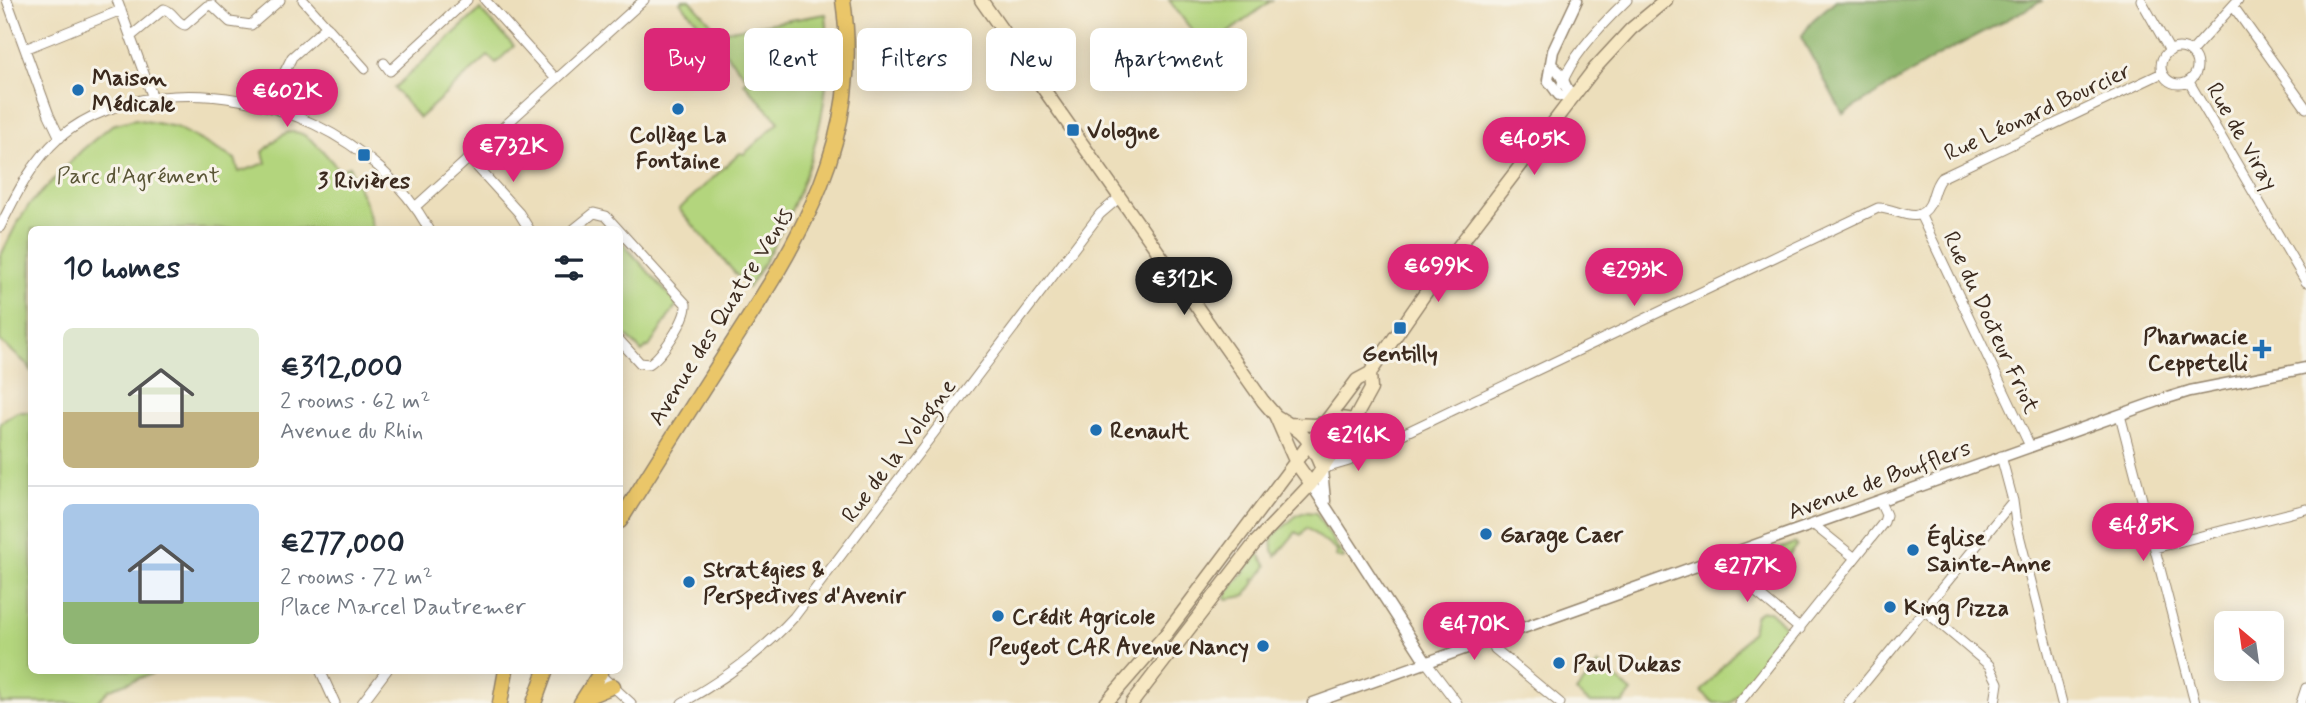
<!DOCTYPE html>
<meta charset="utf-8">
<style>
body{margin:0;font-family:Mynerve,sans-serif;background:#f2f2f3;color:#1f2937;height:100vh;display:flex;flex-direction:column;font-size:26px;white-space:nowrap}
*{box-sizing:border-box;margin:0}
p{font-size:23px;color:#747a83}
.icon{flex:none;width:38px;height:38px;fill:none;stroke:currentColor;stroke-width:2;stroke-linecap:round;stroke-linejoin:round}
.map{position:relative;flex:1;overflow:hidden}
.details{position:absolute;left:28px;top:226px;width:595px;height:448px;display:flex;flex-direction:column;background:#fff;border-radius:10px;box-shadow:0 4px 18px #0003}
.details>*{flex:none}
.guide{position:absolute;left:644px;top:28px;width:665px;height:63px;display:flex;gap:14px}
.needle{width:46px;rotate:331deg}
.controls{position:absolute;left:2214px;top:611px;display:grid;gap:14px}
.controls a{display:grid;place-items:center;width:70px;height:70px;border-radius:10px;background:#fff;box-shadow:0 4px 18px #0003;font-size:35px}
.price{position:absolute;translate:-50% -60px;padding:0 16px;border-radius:24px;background:#db2777;color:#fff;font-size:23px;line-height:46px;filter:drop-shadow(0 2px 4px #0008)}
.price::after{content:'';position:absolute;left:50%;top:42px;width:21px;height:16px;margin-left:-10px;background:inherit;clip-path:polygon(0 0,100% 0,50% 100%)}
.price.selected{background:#222;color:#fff}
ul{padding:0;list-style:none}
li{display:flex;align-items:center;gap:21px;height:175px;padding:0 35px}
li+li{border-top:2px solid #e0e1e3}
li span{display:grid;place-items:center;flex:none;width:196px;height:140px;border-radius:10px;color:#555}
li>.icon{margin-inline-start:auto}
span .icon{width:84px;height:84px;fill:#fffc;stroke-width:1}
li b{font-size:30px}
h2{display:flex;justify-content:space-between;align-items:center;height:84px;padding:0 35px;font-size:30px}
.pill{padding:0 24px;border-radius:10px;background:#fff;box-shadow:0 4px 18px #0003;font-size:24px;line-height:63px}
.pill.selected{background:#db2777;color:#fff}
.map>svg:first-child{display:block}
</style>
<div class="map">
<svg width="2306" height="703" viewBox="0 0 2306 703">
<rect width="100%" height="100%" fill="#f7f3e8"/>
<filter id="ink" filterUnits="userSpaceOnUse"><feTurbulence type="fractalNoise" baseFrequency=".0143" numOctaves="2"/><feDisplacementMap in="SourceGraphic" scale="14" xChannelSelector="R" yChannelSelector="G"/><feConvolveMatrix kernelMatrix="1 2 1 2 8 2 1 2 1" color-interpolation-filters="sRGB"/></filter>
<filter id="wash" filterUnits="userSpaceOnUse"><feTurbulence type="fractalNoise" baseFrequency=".00686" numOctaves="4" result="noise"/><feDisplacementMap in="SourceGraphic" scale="28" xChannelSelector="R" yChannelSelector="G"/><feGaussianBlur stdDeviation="1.57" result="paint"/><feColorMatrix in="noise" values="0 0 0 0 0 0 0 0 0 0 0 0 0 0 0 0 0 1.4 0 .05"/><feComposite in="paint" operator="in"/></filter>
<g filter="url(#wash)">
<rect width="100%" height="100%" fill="#ecdebb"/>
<path fill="#b3d57d" stroke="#77804e" stroke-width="2" d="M 683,0 L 690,0 L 719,32 L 826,14 C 836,113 802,206 748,288 L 679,209 L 740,153 L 744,154 L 779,122 L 744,83 L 748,79 L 680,2 Z
M 1169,0 L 1272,0 L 1206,49 Z
M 480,10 L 514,46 L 496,63 L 488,56 L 419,118 L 394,88 Z
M 135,119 L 176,127 L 235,159 L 239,172 L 266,163 L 263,152 C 271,145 280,133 291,132 C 310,130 328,158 340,171 L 349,166 L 366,204 L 373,229 L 32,229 L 31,372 L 28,365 L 0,341 L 0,257 L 15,227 L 29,205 L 82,150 L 112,125 Z
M 620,240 L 677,304 L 649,347 L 647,347 L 642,352 L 620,329 Z
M 17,412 L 31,412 L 32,670 L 161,670 L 110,689 L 96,703 L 0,703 L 0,423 Z
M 1305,512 L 1316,513 L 1344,558 L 1343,559 L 1336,557 L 1337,551 L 1307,528 L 1301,535 L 1296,532 L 1276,556 L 1273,550 L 1272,537 L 1297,515 Z
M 1795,543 L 1797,546 L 1761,589 L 1737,568 L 1738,565 Z
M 1258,553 L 1267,566 L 1257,579 L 1255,578 L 1253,580 L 1255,582 L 1245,596 L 1227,599 L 1225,597 Z
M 1764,611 L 1769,611 L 1790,630 L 1730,703 L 1714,703 L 1701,692 L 1752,631 C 1755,622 1752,613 1764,611 Z
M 1598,664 L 1632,692 L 1623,703 L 1590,703 L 1576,692 Z"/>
<path fill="#8eb66c" stroke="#647045" stroke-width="2" d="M 1836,0 L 2041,0 L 2042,1 L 1938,56 L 1843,114 L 1801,37 L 1813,20 Z"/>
</g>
<g filter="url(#ink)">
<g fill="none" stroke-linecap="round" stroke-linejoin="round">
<g stroke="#94846c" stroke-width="11">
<path id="minor" d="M 7,0 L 49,115 L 60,138
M 117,0 L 153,98
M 303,0 L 365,69
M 485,0 L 556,79
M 2141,0 L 2170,51
M 2233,6 L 2306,108
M 130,37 L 164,9 C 173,11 176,23 185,25 L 207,6 L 212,5 L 230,22 L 251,25 L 280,0
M2161 66a18 18 0 1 1 36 0a18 18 0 1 1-36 0Z
M 25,49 L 121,10
M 2191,52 L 2238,0
M 384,63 L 390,71 L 467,0
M 2189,82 L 2306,282
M 1562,84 C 1572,55 1605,21 1627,0
M 257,104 L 258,98 L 283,75 L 292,57 L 327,26
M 469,158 L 519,213 L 529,229
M 415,207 L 644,0
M 1920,214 L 2030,446
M 0,227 C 16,195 31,163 59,138 C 87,114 125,101 161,97 C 265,86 377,137 429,229
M 574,229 L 594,213 L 606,216 L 686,304 C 687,319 662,356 649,364 L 640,363 L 620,341
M 2120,415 L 2195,703
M 1354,420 L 1363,427 L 1373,442
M 1373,442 L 1388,441 L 1878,208 C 1896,207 1917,228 1930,204 C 1934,195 1934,186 1941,178 L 2162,73
M 2001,456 L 2013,501 L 2016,523 L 2062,703
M 1322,469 L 1349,461 L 1373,442
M 1814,525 L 1855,558
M 2155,548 L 2306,509
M 1725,557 L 1731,571 L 1800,629
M 1923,609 L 1989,665 L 1998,683 L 1995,703
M 1491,639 L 1495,649 L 1560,703
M 1426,662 L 1457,703
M 320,670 L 335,703
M 596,671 L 631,703
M 362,703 L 387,670
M 682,703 C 725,679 761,653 794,617 L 1100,214 L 1120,197
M 1739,703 L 1884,522 L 1886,515 L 1880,502
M 1848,703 L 2013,501
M 2301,703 L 2306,688"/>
</g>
<g stroke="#94846c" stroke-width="13">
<path id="tertiary" d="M 1551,64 L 1559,72 L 1572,99
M 1572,99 L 1559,95 L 1548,80 L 1553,51 L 1577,0
M 1322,469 L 1325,501
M 1311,484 L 1426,662
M 1313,703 L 2164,399 L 2190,391 L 2306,368"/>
</g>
<g stroke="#94846c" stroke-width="15">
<path id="secondary" d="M 981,0 L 1263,401 L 1275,415 L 1296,463 L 1311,484
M 1276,416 C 1304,432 1310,439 1322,469
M 1289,424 L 1316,425 L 1340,418 L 1354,420
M 1106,703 L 1166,634 L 1357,380 L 1370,373 L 1449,259 L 1595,68 L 1631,29 L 1666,0
M 1132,703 L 1255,543 L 1311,484 L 1322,469 L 1354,420 L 1371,389 L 1370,373"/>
</g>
<g stroke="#94846c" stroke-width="17">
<path id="primary" d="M 620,521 C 655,464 692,407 728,350 C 801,238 863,140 843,0
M 584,698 L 613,686
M 500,703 L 506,670
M 534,703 L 546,670
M 581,703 L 600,673"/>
</g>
<use href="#minor" stroke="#fff" stroke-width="9"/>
<use href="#tertiary" stroke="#fff" stroke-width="10"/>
<use href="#secondary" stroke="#f7e8c3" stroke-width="12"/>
<use href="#primary" stroke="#eac669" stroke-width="14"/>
</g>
</g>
<g fill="#1f6fb2" stroke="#f7f3e8" stroke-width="2.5">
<circle cx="78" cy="90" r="7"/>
<circle cx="678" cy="109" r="7"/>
<rect x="1066" y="123" width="14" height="14" rx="3.5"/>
<rect x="357" y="148" width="14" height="14" rx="3.5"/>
<rect x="1393" y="321" width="14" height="14" rx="3.5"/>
<path d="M2258.5 338.5h7v7h7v7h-7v7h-7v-7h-7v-7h7z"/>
<circle cx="1096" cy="430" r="7"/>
<circle cx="1486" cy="534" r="7"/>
<circle cx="1913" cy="550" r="7"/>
<circle cx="689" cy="582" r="7"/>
<circle cx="1890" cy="607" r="7"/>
<circle cx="998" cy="616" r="7"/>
<circle cx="1263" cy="646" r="7"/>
<circle cx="1559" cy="663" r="7"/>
</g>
<g text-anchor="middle" stroke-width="6" stroke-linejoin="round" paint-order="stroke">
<g font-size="23" font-weight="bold" fill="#3b2a1e" stroke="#f7f3e8" text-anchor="start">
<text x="92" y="85">Maison<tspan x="92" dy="26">Médicale</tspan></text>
<text x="1087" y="138">Vologne</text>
<text x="678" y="142" text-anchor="middle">Collège La<tspan x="678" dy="26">Fontaine</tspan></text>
<text x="364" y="188" text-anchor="middle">3 Rivières</text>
<text x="2248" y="344" text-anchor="end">Pharmacie<tspan x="2248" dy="26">Ceppetelli</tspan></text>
<text x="1400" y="361" text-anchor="middle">Gentilly</text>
<text x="1110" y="438">Renault</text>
<text x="1500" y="542">Garage Caer</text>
<text x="1927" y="545">Église<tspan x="1927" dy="26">Sainte-Anne</tspan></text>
<text x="703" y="577">Stratégies &amp;<tspan x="703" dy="26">Perspectives d'Avenir</tspan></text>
<text x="1904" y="615">King Pizza</text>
<text x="1012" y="624">Crédit Agricole</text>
<text x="1249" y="654" text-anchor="end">Peugeot CAR Avenue Nancy</text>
<text x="1573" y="671">Paul Dukas</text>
</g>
<g font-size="23" fill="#3b2a1e" stroke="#f7f3e8">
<text transform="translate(2037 111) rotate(-25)" y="8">Rue Léonard Bourcier</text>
<text transform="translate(2243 136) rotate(60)" y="8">Rue de Viray</text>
<text transform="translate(720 316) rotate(-58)" y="8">Avenue des Quatre Vents</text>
<text transform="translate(1992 322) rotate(65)" y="8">Rue du Docteur Friot</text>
<text transform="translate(898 450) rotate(-53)" y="8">Rue de la Vologne</text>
<text transform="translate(1879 479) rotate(-20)" y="8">Avenue de Boufflers</text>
</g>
<g font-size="23" fill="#595536" stroke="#f7f3e8">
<text x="138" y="183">Parc d'Agrément</text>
</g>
</g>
</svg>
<div class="controls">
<a><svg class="needle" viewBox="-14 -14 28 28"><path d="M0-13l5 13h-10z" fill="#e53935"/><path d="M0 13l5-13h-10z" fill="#747a83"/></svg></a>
</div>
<b class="price" style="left:287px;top:129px">€602K</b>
<b class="price" style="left:1534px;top:177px">€405K</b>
<b class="price" style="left:513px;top:184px">€732K</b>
<b class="price" style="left:1438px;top:304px">€699K</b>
<b class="price" style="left:1634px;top:308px">€293K</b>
<b class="price selected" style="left:1184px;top:317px">€312K</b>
<b class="price" style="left:1358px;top:473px">€216K</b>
<b class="price" style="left:2143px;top:563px">€485K</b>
<b class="price" style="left:1747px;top:604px">€277K</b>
<b class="price" style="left:1474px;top:662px">€470K</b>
<div class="guide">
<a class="pill selected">Buy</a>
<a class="pill">Rent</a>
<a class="pill">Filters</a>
<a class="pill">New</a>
<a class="pill">Apartment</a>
</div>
<section class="details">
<h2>10 homes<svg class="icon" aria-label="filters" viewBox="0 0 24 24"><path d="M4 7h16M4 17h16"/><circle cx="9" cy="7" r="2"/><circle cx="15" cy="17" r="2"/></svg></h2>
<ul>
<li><span style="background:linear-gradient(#dfe7d0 60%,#c2b280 0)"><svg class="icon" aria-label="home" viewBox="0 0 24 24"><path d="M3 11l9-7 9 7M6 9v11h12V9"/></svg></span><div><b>€312,000</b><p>2 rooms · 62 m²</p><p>Avenue du Rhin</p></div></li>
<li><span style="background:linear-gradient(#a9c7e8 70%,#8fb573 0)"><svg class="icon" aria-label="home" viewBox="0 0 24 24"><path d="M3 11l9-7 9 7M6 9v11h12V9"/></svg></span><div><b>€277,000</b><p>2 rooms · 72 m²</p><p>Place Marcel Dautremer</p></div></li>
</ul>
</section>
</div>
